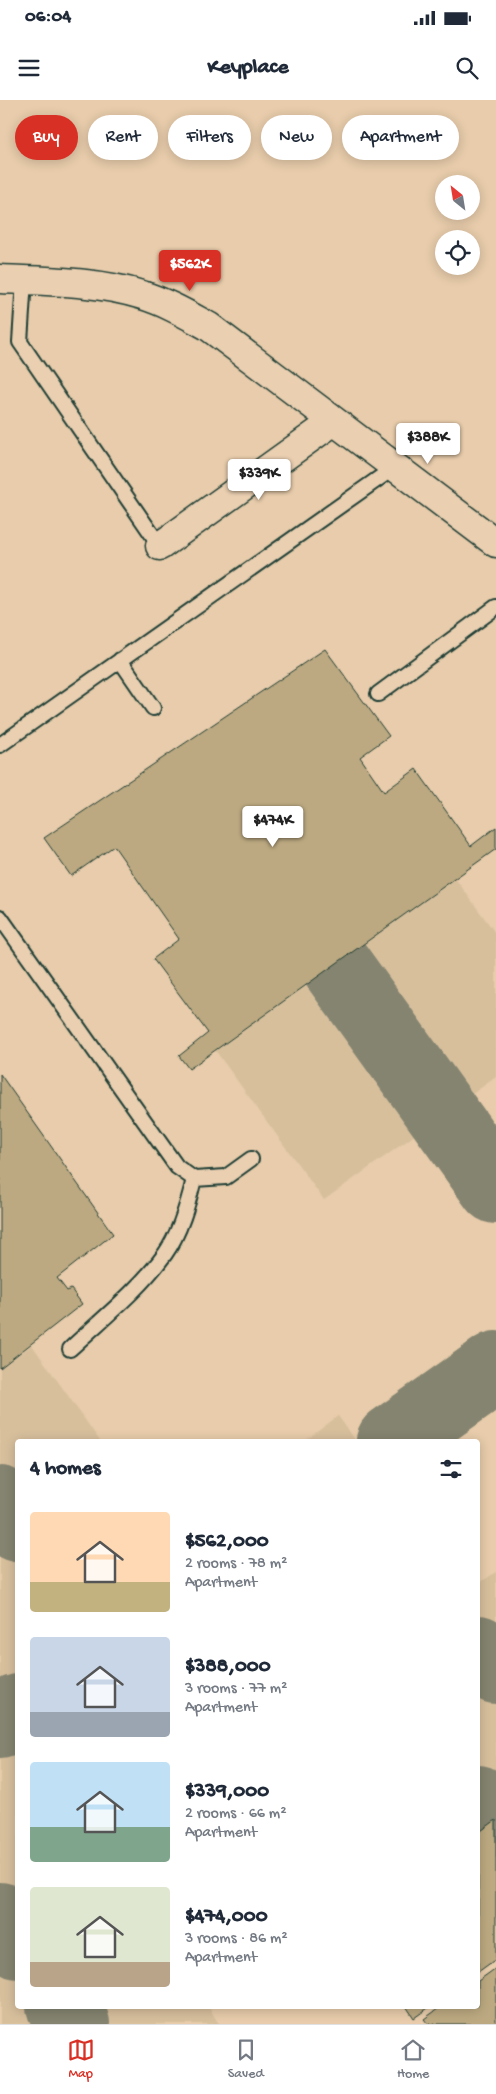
<!DOCTYPE html>
<meta charset="utf-8">
<style>
body{margin:0;font-family:"Gochi Hand",sans-serif;background:#f6f6f7;color:#1f2937;height:100vh;display:flex;flex-direction:column;font-size:19px;white-space:nowrap}
*{box-sizing:border-box;margin:0}
p{font-size:16px;color:#747a83}
.icon{flex:none;width:28px;height:28px;fill:none;stroke:currentColor;stroke-width:2;stroke-linecap:round;stroke-linejoin:round}
.map{position:relative;flex:1;overflow:hidden}
.side{position:absolute;left:15px;top:1339px;width:465px;height:570px;display:flex;flex-direction:column;background:#fff;border-radius:5px;box-shadow:0 2px 12px #0003}
.side>*{flex:none}
.guide{position:absolute;left:15px;top:15px;width:466px;height:45px;display:flex;gap:10px}
.needle{width:32px;rotate:330deg}
.controls{position:absolute;left:435px;top:75px;display:grid;gap:10px}
.controls a{display:grid;place-items:center;width:45px;height:45px;border-radius:50%;background:#fff;box-shadow:0 2px 12px #0003;font-size:25px}
.price{position:absolute;translate:-50% -42px;padding:0 11px;border-radius:5px;background:#fff;color:#222;font-size:16px;line-height:32px;filter:drop-shadow(0 1px 2px #0008)}
.price::after{content:'';position:absolute;left:50%;top:30px;width:15px;height:11px;margin-left:-8px;background:inherit;clip-path:polygon(0 0,100% 0,50% 100%)}
.price.selected{background:#d93025;color:#fff}
ul{padding:0;list-style:none}
li{display:flex;align-items:center;gap:15px;height:125px;padding:0 15px}
li span{display:grid;place-items:center;flex:none;width:140px;height:100px;border-radius:5px;color:#555}
li>.icon{margin-inline-start:auto}
span .icon{width:60px;height:60px;fill:#fffc;stroke-width:1}
li b{font-size:21px}
h2{display:flex;justify-content:space-between;align-items:center;height:60px;padding:0 15px;font-size:21px}
.chip{padding:0 18px;border-radius:22px;background:#fff;box-shadow:0 2px 12px #0003;font-size:18px;line-height:45px}
.chip.selected{background:#d93025;color:#fff}
.status{display:flex;justify-content:space-between;align-items:center;height:35px;padding:0 25px;background:#fff;direction:ltr}
.status svg{height:14px;fill:currentColor}
header{display:flex;justify-content:space-between;align-items:center;height:65px;padding:0 15px;background:#fff;font-size:22px;font-weight:700}
.tab-bar{display:flex;justify-content:space-around;align-items:center;height:70px;border-top:1px solid #e0e1e3;background:#fff;font-size:14px;color:#747a83}
.tab-bar a{display:grid;justify-items:center;gap:2px}
.tab-bar .selected{color:#d93025}
.map>svg:first-child{display:block}
</style>
<div class="status"><b>06:04</b><svg viewBox="0 0 49 12"><path d="M0 12V9h3v3zM5 12V6h3v6zM10 12V3h3v9zM15 12V0h3v12zM26 1h20v11H26zM47 4h2v5h-2z"/></svg></div>
<header><svg class="icon" aria-label="menu" viewBox="0 0 24 24"><path d="M4 6h16M4 12h16M4 18h16"/></svg>Keyplace<svg class="icon" aria-label="search" viewBox="0 0 24 24"><circle cx="10" cy="10" r="6"/><path d="M15 15l6 6"/></svg></header>
<div class="map">
<svg width="496" height="1924" viewBox="0 0 496 1924">
<rect width="100%" height="100%" fill="#e8ccab"/>
<filter id="ink" filterUnits="userSpaceOnUse"><feTurbulence type="fractalNoise" baseFrequency=".02" numOctaves="2"/><feDisplacementMap in="SourceGraphic" scale="10" xChannelSelector="R" yChannelSelector="G"/><feConvolveMatrix kernelMatrix="1 2 1 2 8 2 1 2 1" color-interpolation-filters="sRGB"/></filter>
<g filter="url(#ink)">
<path fill="#d7bf9c" d="M 455,778 L 496,834 L 496,977 L 324,1100 L 215,950 Z
M 32,1245 L 100,1341 L 18,1341 L 18,1906 L 208,1906 L 219,1924 L 0,1924 L 0,1268 Z
M 338,1316 L 356,1341 L 305,1341 Z
M 496,1472 L 496,1720 L 478,1733 L 478,1484 Z"/>
<g fill="none" stroke-linecap="round" stroke-linejoin="round">
<path stroke="#848470" stroke-width="72" d="M 335,864 L 496,1088
M 392,1341 L 496,1267
M 0,1402 L 18,1426
M 478,1551 L 496,1568
M 0,1622 L 18,1610
M 478,1701 L 493,1722
M 0,1818 L 18,1843
M 62,1906 L 74,1924"/>
</g>
<path fill="#bca981" stroke="#1f3d34" d="M 325,549 L 389,636 L 360,657 L 384,692 L 416,669 L 471,746 L 496,727 L 496,749 L 189,969 L 179,956 L 208,933 L 153,859 L 179,839 L 114,746 L 71,776 L 44,738 Z
M 0,974 L 113,1134 L 57,1178 L 67,1191 L 71,1189 L 82,1204 L 0,1268 Z
M 496,1720 L 496,1859 L 478,1872 L 478,1733 Z
M 496,1868 L 496,1924 L 428,1924 L 424,1919 L 442,1906 L 478,1906 L 478,1881 Z
M 406,1906 L 431,1906 L 414,1918 Z"/>
<g fill="none" stroke-linecap="round" stroke-linejoin="round">
<g stroke="#1f3d34" stroke-width="18">
<path id="service" d="M 24,180 L 20,242 L 160,446
M 120,560 L 153,608
M 378,594 L 496,507
M 0,645 L 395,367
M 0,817 L 177,1067 L 194,1079 L 226,1077 L 251,1059
M 70,1249 C 102,1219 139,1190 165,1154 C 180,1133 188,1104 194,1079"/>
</g>
<g stroke="#1f3d34" stroke-width="31">
<path id="minor" d="M 0,179 C 47,181 97,181 142,195 C 165,202 186,214 208,226 L 496,443
M 160,446 L 334,321"/>
</g>
<use href="#service" stroke="#eacfb1" stroke-width="14"/>
<use href="#minor" stroke="#eacfb1" stroke-width="28"/>
</g>
</g>
</svg>
<div class="controls">
<a><svg class="needle" viewBox="-14 -14 28 28"><path d="M0-13l5 13h-10z" fill="#e53935"/><path d="M0 13l5-13h-10z" fill="#747a83"/></svg></a>
<a><svg class="icon" aria-label="locate" viewBox="0 0 24 24"><circle cx="12" cy="12" r="6"/><path d="M12 2v4M12 18v4M2 12h4M18 12h4"/></svg></a>
</div>
<b class="price selected" style="left:190px;top:192px">$562K</b>
<b class="price" style="left:428px;top:365px">$388K</b>
<b class="price" style="left:259px;top:401px">$339K</b>
<b class="price" style="left:273px;top:748px">$474K</b>
<div class="guide">
<a class="chip selected">Buy</a>
<a class="chip">Rent</a>
<a class="chip">Filters</a>
<a class="chip">New</a>
<a class="chip">Apartment</a>
</div>
<section class="side">
<h2>4 homes<svg class="icon" aria-label="filters" viewBox="0 0 24 24"><path d="M4 7h16M4 17h16"/><circle cx="9" cy="7" r="2"/><circle cx="15" cy="17" r="2"/></svg></h2>
<ul>
<li><span style="background:linear-gradient(#ffd9b3 70%,#c2b280 0)"><svg class="icon" aria-label="home" viewBox="0 0 24 24"><path d="M3 11l9-7 9 7M6 9v11h12V9"/></svg></span><div><b>$562,000</b><p>2 rooms · 78 m²</p><p>Apartment</p></div></li>
<li><span style="background:linear-gradient(#c9d6e8 75%,#9aa5b1 0)"><svg class="icon" aria-label="home" viewBox="0 0 24 24"><path d="M3 11l9-7 9 7M6 9v11h12V9"/></svg></span><div><b>$388,000</b><p>3 rooms · 77 m²</p><p>Apartment</p></div></li>
<li><span style="background:linear-gradient(#bfe0f5 65%,#7fa58c 0)"><svg class="icon" aria-label="home" viewBox="0 0 24 24"><path d="M3 11l9-7 9 7M6 9v11h12V9"/></svg></span><div><b>$339,000</b><p>2 rooms · 66 m²</p><p>Apartment</p></div></li>
<li><span style="background:linear-gradient(#dfe7d0 75%,#b9a48a 0)"><svg class="icon" aria-label="home" viewBox="0 0 24 24"><path d="M3 11l9-7 9 7M6 9v11h12V9"/></svg></span><div><b>$474,000</b><p>3 rooms · 86 m²</p><p>Apartment</p></div></li>
</ul>
</section>
</div>
<nav class="tab-bar">
<a class="selected"><svg class="icon" aria-label="map" viewBox="0 0 24 24"><path d="M3 6l6-2 6 2 6-2v14l-6 2-6-2-6 2zM9 4v14M15 6v14"/></svg>Map</a>
<a><svg class="icon" aria-label="saved" viewBox="0 0 24 24"><path d="M7 4h10v16l-5-4-5 4z"/></svg>Saved</a>
<a><svg class="icon" aria-label="home" viewBox="0 0 24 24"><path d="M3 11l9-7 9 7M6 9v11h12V9"/></svg>Home</a>
</nav>
